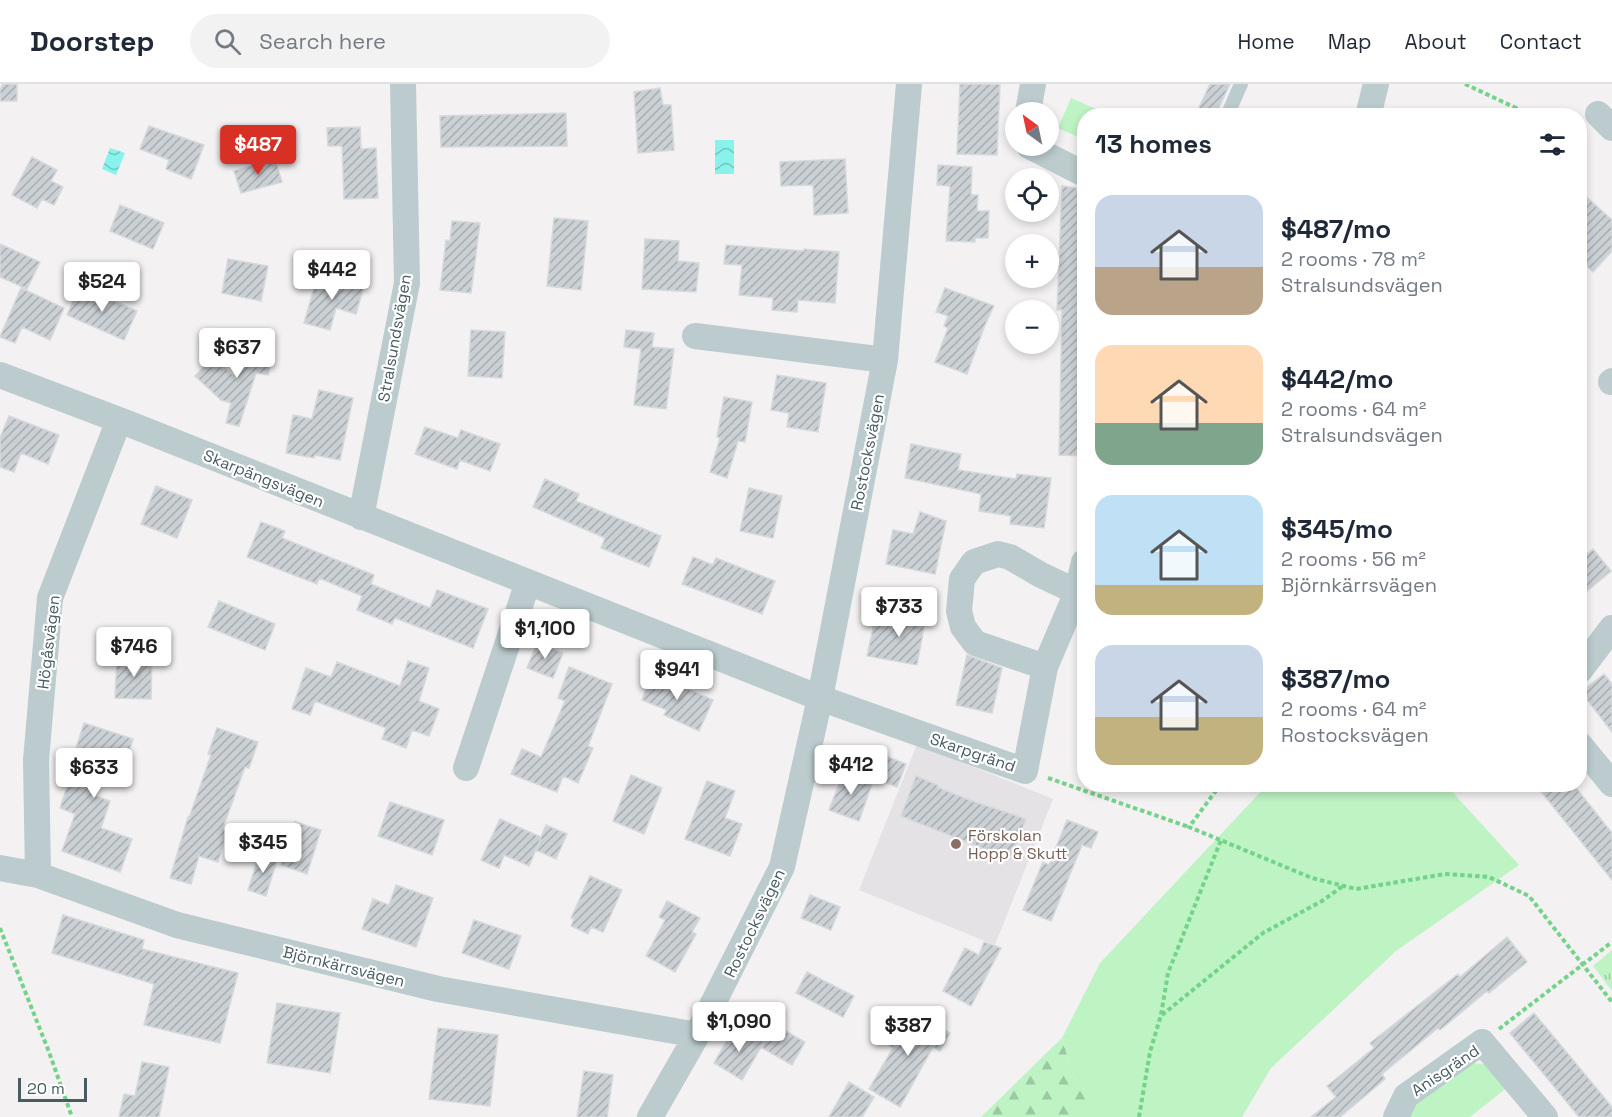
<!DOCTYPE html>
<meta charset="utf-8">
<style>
body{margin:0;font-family:"Space Grotesk",sans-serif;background:#f2f2f3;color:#1f2937;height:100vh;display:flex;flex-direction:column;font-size:22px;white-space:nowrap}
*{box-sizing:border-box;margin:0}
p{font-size:20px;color:#747a83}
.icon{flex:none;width:33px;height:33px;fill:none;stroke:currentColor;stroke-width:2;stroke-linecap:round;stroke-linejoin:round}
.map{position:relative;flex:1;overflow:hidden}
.sheet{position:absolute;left:1077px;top:24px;width:510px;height:684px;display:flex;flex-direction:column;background:#fff;border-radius:24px;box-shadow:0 3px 9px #0003}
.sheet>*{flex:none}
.needle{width:39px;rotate:327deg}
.buttons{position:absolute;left:1005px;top:18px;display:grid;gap:12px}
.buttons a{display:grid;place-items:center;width:54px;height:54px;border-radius:50%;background:#fff;box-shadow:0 3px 9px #0003;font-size:30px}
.scale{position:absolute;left:18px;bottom:15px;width:69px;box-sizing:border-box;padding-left:6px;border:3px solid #475b60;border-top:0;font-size:16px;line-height:21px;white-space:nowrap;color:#475b60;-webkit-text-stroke:4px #fff;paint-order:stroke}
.price{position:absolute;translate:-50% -51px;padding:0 14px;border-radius:6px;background:#fff;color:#222;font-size:20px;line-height:39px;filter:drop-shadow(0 2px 3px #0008)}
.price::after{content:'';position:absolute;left:50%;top:36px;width:18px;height:14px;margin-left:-9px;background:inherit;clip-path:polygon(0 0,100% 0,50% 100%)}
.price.on{background:#d93025;color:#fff}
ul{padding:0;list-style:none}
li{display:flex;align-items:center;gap:18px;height:150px;padding:0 18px}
li span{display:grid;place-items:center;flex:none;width:168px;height:120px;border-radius:18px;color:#555}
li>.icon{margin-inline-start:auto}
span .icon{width:72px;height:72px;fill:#fffc;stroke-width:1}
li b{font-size:26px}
h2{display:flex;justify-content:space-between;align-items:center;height:72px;padding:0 18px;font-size:26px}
header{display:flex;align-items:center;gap:36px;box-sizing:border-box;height:84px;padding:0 30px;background:#fff;border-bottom:2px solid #e0e1e3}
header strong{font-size:28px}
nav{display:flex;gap:33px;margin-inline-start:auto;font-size:21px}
.search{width:420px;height:54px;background:#f2f2f3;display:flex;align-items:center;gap:15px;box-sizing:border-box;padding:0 21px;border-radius:33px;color:#747a83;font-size:22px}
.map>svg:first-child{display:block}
</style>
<header>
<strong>Doorstep</strong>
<div class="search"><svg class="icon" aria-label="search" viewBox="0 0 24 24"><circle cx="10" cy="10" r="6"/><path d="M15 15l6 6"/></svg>Search here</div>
<nav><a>Home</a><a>Map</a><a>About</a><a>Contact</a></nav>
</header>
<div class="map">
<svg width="1612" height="1033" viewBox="0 0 1612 1033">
<defs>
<pattern id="grass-tufts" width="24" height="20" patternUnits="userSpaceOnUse" patternTransform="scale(1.5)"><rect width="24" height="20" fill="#bef3c4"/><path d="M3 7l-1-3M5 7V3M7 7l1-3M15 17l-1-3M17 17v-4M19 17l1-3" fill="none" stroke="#9cc8a3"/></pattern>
<pattern id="forest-firs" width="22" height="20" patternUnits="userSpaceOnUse" patternTransform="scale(1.5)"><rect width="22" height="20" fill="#bef3c4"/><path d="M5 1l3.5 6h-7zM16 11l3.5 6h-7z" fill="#9cc8a3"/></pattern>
<pattern id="water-waves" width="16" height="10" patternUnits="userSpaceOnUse" patternTransform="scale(1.5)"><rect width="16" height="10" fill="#88f2eb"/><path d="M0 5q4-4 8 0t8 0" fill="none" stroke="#71c7c2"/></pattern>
<pattern id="building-hatch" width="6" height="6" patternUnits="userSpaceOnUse" patternTransform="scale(1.5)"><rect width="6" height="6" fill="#cbd0d4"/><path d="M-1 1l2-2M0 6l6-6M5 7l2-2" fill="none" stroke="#a7acaf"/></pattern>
</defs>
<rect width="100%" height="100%" fill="#f3f1f2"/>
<path fill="#e4e2e4" d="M 917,660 L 1053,715 L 995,861 L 859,806 Z"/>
<path fill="url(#grass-tufts)" d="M 1612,866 L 1612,907 L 1593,882 Z"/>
<path fill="url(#forest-firs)" d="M 1062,954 L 1074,994 L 1089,1011 L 1089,1033 L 981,1033 Z"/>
<path fill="#bef3c4" d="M 1071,14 L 1110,31 L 1084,32 L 1084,56 L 1058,44 Z
M 1268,700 L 1446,701 L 1519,781 L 1396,867 L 1271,984 L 1242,1033 L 1089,1033 L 1089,1011 L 1074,994 L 1062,954 L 1100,879 Z
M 1469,979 L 1486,980 L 1509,1002 L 1470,1033 L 1403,1033 L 1418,1018 Z"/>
<path fill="url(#water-waves)" d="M 715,56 L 734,56 L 734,90 L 715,90 Z
M 110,64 L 125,69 L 116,91 L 102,85 Z"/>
<path fill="url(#building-hatch)" stroke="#d5d9dd" stroke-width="1.5" d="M 3,0 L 17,0 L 17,17 L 0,17 L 0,6 Z
M 960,0 L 1000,0 L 997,71 L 957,70 Z
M 1210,0 L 1230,0 L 1215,32 L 1195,32 Z
M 660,4 L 663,21 L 671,21 L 674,66 L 638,69 L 634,8 Z
M 566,29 L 567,62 L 441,63 L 440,32 Z
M 149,42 L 204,61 L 191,95 L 166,85 L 169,76 L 140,65 Z
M 360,43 L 361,65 L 376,64 L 378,114 L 344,115 L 342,62 L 328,62 L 327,44 Z
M 32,73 L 57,86 L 51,97 L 63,103 L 54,121 L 42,115 L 37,124 L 12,111 Z
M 275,75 L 282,98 L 241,109 L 234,87 Z
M 845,75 L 848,129 L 814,131 L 813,101 L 781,102 L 780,78 Z
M 938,81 L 972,83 L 971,111 L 978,111 L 977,127 L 989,127 L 988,154 L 975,154 L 975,158 L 946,157 L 950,102 L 937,101 Z
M 1062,102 L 1084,105 L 1084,372 L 1059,371 L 1062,226 L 1057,226 Z
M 1580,107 L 1612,136 L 1612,167 L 1593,188 L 1580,176 Z
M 120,121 L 164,139 L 153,165 L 110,147 Z
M 554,134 L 588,137 L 581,206 L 547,202 Z
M 452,137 L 480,139 L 471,209 L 440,206 L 446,156 L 450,157 Z
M 645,155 L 679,157 L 678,177 L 699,179 L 696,208 L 642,205 Z
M 0,160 L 40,178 L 27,205 L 0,193 Z
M 726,161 L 804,167 L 804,165 L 839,168 L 835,219 L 798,216 L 797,228 L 772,226 L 773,214 L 739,211 L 742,181 L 724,180 Z
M 228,175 L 268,182 L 261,217 L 222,209 Z
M 318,190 L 364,202 L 356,230 L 336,224 L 330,246 L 304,239 Z
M 80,202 L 137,227 L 124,256 L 67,231 Z
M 21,204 L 64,224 L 50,256 L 22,243 L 15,259 L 0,253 Z
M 945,204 L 994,222 L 985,241 L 967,290 L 935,278 L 948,244 L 944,242 L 948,232 L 936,228 Z
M 471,246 L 505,248 L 502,294 L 468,292 Z
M 626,246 L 654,249 L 652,263 L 674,265 L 666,325 L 634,321 L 641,265 L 624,263 Z
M 244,259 L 274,265 L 268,291 L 256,289 L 239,342 L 226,339 L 231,319 L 221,316 L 195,292 L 213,273 L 236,294 Z
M 777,291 L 826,299 L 818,348 L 787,343 L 789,329 L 771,326 Z
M 319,306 L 353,314 L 340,376 L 315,371 L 314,374 L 286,369 L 293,331 L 312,335 Z
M 724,313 L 752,318 L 745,358 L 738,357 L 727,394 L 710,388 L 720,354 L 717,353 Z
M 9,332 L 59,351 L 48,380 L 21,369 L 14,388 L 0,383 L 0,354 Z
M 425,343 L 458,354 L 461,346 L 500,360 L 490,387 L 460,376 L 457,385 L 415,370 Z
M 911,360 L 961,370 L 958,386 L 1016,395 L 1017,390 L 1051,394 L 1044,444 L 1010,440 L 1011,432 L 979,427 L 981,410 L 905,394 Z
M 545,395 L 579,410 L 576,417 L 661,452 L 649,483 L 601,464 L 605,454 L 533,423 Z
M 156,402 L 192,416 L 177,454 L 141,440 Z
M 749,404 L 782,412 L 773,454 L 740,447 Z
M 920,428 L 946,437 L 935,490 L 886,480 L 893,446 L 913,450 Z
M 261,438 L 285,447 L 282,454 L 374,491 L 371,500 L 430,524 L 437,506 L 488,525 L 473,564 L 395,534 L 392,540 L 357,526 L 362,512 L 319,494 L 317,500 L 247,473 Z
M 1593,465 L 1611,487 L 1580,513 L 1580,476 Z
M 693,473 L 713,481 L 716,474 L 775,497 L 762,530 L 682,500 Z
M 219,517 L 275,540 L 265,566 L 208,543 Z
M 900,523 L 927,528 L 917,581 L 867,572 L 874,539 L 896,543 Z
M 537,559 L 563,569 L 553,594 L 527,584 Z
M 967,571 L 1002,584 L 992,629 L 956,621 Z
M 117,572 L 152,573 L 151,615 L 115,614 Z
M 408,577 L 429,584 L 419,617 L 439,625 L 429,652 L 412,646 L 406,664 L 382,655 L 386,644 L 315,617 L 310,631 L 292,625 L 306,584 L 331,593 L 337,578 L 400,602 Z
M 569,583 L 612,600 L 588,662 L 593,664 L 578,699 L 563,692 L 557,708 L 511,690 L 522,665 L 541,673 L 565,617 L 558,614 Z
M 653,586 L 672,593 L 670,597 L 713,616 L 699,647 L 664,631 L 667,626 L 642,616 Z
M 1604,590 L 1612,600 L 1612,648 L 1581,608 Z
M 84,639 L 133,655 L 125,681 L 107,675 L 96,712 L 110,717 L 101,744 L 132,755 L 120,788 L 62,767 L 75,730 L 60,724 L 73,684 L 70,683 Z
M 217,644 L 258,658 L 249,684 L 245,683 L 223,744 L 228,745 L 218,778 L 199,772 L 191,800 L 170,794 L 188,733 L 189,734 L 211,671 L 208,670 Z
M 883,671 L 906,680 L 897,703 L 874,694 Z
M 844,687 L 873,697 L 859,737 L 829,726 Z
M 631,691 L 662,704 L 644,750 L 613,737 Z
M 916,692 L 938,701 L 937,703 L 972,717 L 1026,735 L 1010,775 L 901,732 Z
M 707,697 L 735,707 L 725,734 L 742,740 L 730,772 L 685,755 Z
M 1535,700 L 1573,700 L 1612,749 L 1612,796 Z
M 390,718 L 444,736 L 432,771 L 378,752 Z
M 500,735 L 541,753 L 546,741 L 567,750 L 556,775 L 536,766 L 541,754 L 529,782 L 504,771 L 499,784 L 481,776 Z
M 1067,736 L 1098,748 L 1091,764 L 1082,761 L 1051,837 L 1023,826 L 1043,778 L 1049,781 Z
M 295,738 L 321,746 L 307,790 L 281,781 Z
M 260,768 L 278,773 L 266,812 L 248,806 Z
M 590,792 L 622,806 L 603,848 L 591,843 L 588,850 L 571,842 L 574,835 L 571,834 Z
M 396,801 L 433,814 L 416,863 L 362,845 L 373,815 L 389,821 Z
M 810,811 L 840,823 L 831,846 L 801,834 Z
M 667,817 L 700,834 L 692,848 L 696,850 L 675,888 L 646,872 L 665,836 L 659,833 Z
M 63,831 L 144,856 L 142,865 L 238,889 L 220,959 L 144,941 L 154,900 L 52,869 Z
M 474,836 L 521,852 L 509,885 L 462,869 Z
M 1507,853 L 1527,878 L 1489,909 L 1487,907 L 1440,946 L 1438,944 L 1382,990 L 1385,995 L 1340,1033 L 1311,1033 L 1336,1013 L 1327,1002 L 1374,964 L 1370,959 L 1458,890 L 1460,893 Z
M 984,858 L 1001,864 L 971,922 L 943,907 L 965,864 L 979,871 Z
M 807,888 L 854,912 L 843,933 L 796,909 Z
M 277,919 L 340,929 L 330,989 L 267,979 Z
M 910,925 L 950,949 L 940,967 L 933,963 L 900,1023 L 869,1005 L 893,964 L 888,961 Z
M 1534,929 L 1612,1023 L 1612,1033 L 1579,1033 L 1510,949 Z
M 775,941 L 805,958 L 792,981 L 762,964 Z
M 735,942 L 764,958 L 742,996 L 714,979 Z
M 438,944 L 498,951 L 490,1022 L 429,1015 Z
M 142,978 L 169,983 L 159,1033 L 119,1033 L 124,1010 L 135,1012 Z
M 584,987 L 613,991 L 607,1033 L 577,1033 Z
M 849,998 L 874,1013 L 862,1033 L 829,1033 Z"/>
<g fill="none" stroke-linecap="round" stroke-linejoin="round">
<path stroke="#73d389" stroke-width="4" stroke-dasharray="4.5 3" stroke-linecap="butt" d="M 1465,0 L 1516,24 L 1514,32
M 1048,694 L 1189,743
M 1221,700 L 1189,743 L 1312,794 L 1356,805 L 1445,790 L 1489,793 L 1529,812 L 1612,918
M 0,844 L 49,968 L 72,1033
M 1162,931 L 1263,849 L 1322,817 L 1343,802
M 1499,945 L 1612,858
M 1139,1033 L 1150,968 L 1161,931 L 1168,889 L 1221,756"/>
<path stroke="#bbcbce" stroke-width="14" d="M 1227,32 L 1241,0"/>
<path stroke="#bbcbce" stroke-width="26" d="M 1028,28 L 1033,0
M 1598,30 L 1612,44
M 1368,32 L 1376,0
M 1029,62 L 1084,90
M 695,252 L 885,276
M 0,291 L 132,341 L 820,614 L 1025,687 L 1045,583 L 1077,508 L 1041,491 L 1010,473 L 998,470 L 974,478 L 962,495 L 959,527 L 963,543 L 975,559 L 1045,583
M 1611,298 L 1612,297
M 361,433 L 407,199 L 403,0
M 1077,508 L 1084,478
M 1580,586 L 1612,544
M 1580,661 L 1612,700
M 466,684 L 528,498
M 0,784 L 38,791 L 177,841 L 438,905 L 697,951
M 38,791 L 36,676 L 50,514 L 119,336
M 650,1033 L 697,951 L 782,783 L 820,614 L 885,276 L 909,0
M 1396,1033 L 1406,1012 L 1482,958 L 1545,1033"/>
</g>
<circle fill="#8d6e63" stroke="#fff" stroke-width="2" cx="956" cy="760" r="6"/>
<g text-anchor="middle" stroke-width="4.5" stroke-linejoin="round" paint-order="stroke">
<g font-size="16" fill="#475b60" stroke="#fff">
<text transform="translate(394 254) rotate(-80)" y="6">Stralsundsvägen</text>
<text transform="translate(867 368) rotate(-79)" y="6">Rostocksvägen</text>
<text transform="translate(264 394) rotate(22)" y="6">Skarpängsvägen</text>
<text transform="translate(48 558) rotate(-83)" y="6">Högåsvägen</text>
<text transform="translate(973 668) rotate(19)" y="6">Skarpgränd</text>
<text transform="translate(754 839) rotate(-64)" y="6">Rostocksvägen</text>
<text transform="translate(344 882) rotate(14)" y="6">Björnkärrsvägen</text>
<text transform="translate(1445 986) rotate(-34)" y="6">Anisgränd</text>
</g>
<g font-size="16" fill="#785e54" stroke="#fff" text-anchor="start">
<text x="968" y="757">Förskolan<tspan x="968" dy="18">Hopp &amp; Skutt</tspan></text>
</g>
</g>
</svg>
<div class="buttons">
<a><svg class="needle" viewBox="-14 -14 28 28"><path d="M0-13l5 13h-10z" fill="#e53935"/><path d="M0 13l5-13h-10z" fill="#747a83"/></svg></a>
<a><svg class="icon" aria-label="locate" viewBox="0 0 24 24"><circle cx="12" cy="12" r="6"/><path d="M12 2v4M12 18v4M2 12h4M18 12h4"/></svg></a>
<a>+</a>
<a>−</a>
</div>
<div class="scale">20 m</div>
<b class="price on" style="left:258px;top:92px">$487</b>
<b class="price" style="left:332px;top:217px">$442</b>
<b class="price" style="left:102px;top:229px">$524</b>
<b class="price" style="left:237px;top:295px">$637</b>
<b class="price" style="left:899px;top:554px">$733</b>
<b class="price" style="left:545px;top:576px">$1,100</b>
<b class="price" style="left:134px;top:594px">$746</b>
<b class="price" style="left:677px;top:617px">$941</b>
<b class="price" style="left:851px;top:712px">$412</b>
<b class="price" style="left:94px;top:715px">$633</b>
<b class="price" style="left:263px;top:790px">$345</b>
<b class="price" style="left:739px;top:969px">$1,090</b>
<b class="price" style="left:908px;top:973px">$387</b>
<section class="sheet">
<h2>13 homes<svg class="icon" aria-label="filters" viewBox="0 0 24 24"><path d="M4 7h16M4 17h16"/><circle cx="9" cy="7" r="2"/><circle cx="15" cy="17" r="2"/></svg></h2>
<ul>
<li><span style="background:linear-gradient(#c9d6e8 60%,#b9a48a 0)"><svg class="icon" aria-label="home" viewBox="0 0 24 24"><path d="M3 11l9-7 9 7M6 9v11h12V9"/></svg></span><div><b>$487/mo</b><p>2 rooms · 78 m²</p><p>Stralsundsvägen</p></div></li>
<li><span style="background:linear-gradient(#ffd9b3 65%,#7fa58c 0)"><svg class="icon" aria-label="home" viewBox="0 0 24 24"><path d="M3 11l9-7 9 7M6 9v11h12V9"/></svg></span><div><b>$442/mo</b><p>2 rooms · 64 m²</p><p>Stralsundsvägen</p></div></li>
<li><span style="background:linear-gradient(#bfe0f5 75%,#c2b280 0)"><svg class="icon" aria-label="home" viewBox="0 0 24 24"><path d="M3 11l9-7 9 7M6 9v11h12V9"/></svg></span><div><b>$345/mo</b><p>2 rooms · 56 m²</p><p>Björnkärrsvägen</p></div></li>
<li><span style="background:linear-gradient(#c9d6e8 60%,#c2b280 0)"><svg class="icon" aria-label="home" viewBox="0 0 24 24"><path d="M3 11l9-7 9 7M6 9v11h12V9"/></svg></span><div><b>$387/mo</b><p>2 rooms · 64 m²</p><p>Rostocksvägen</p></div></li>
</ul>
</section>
</div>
